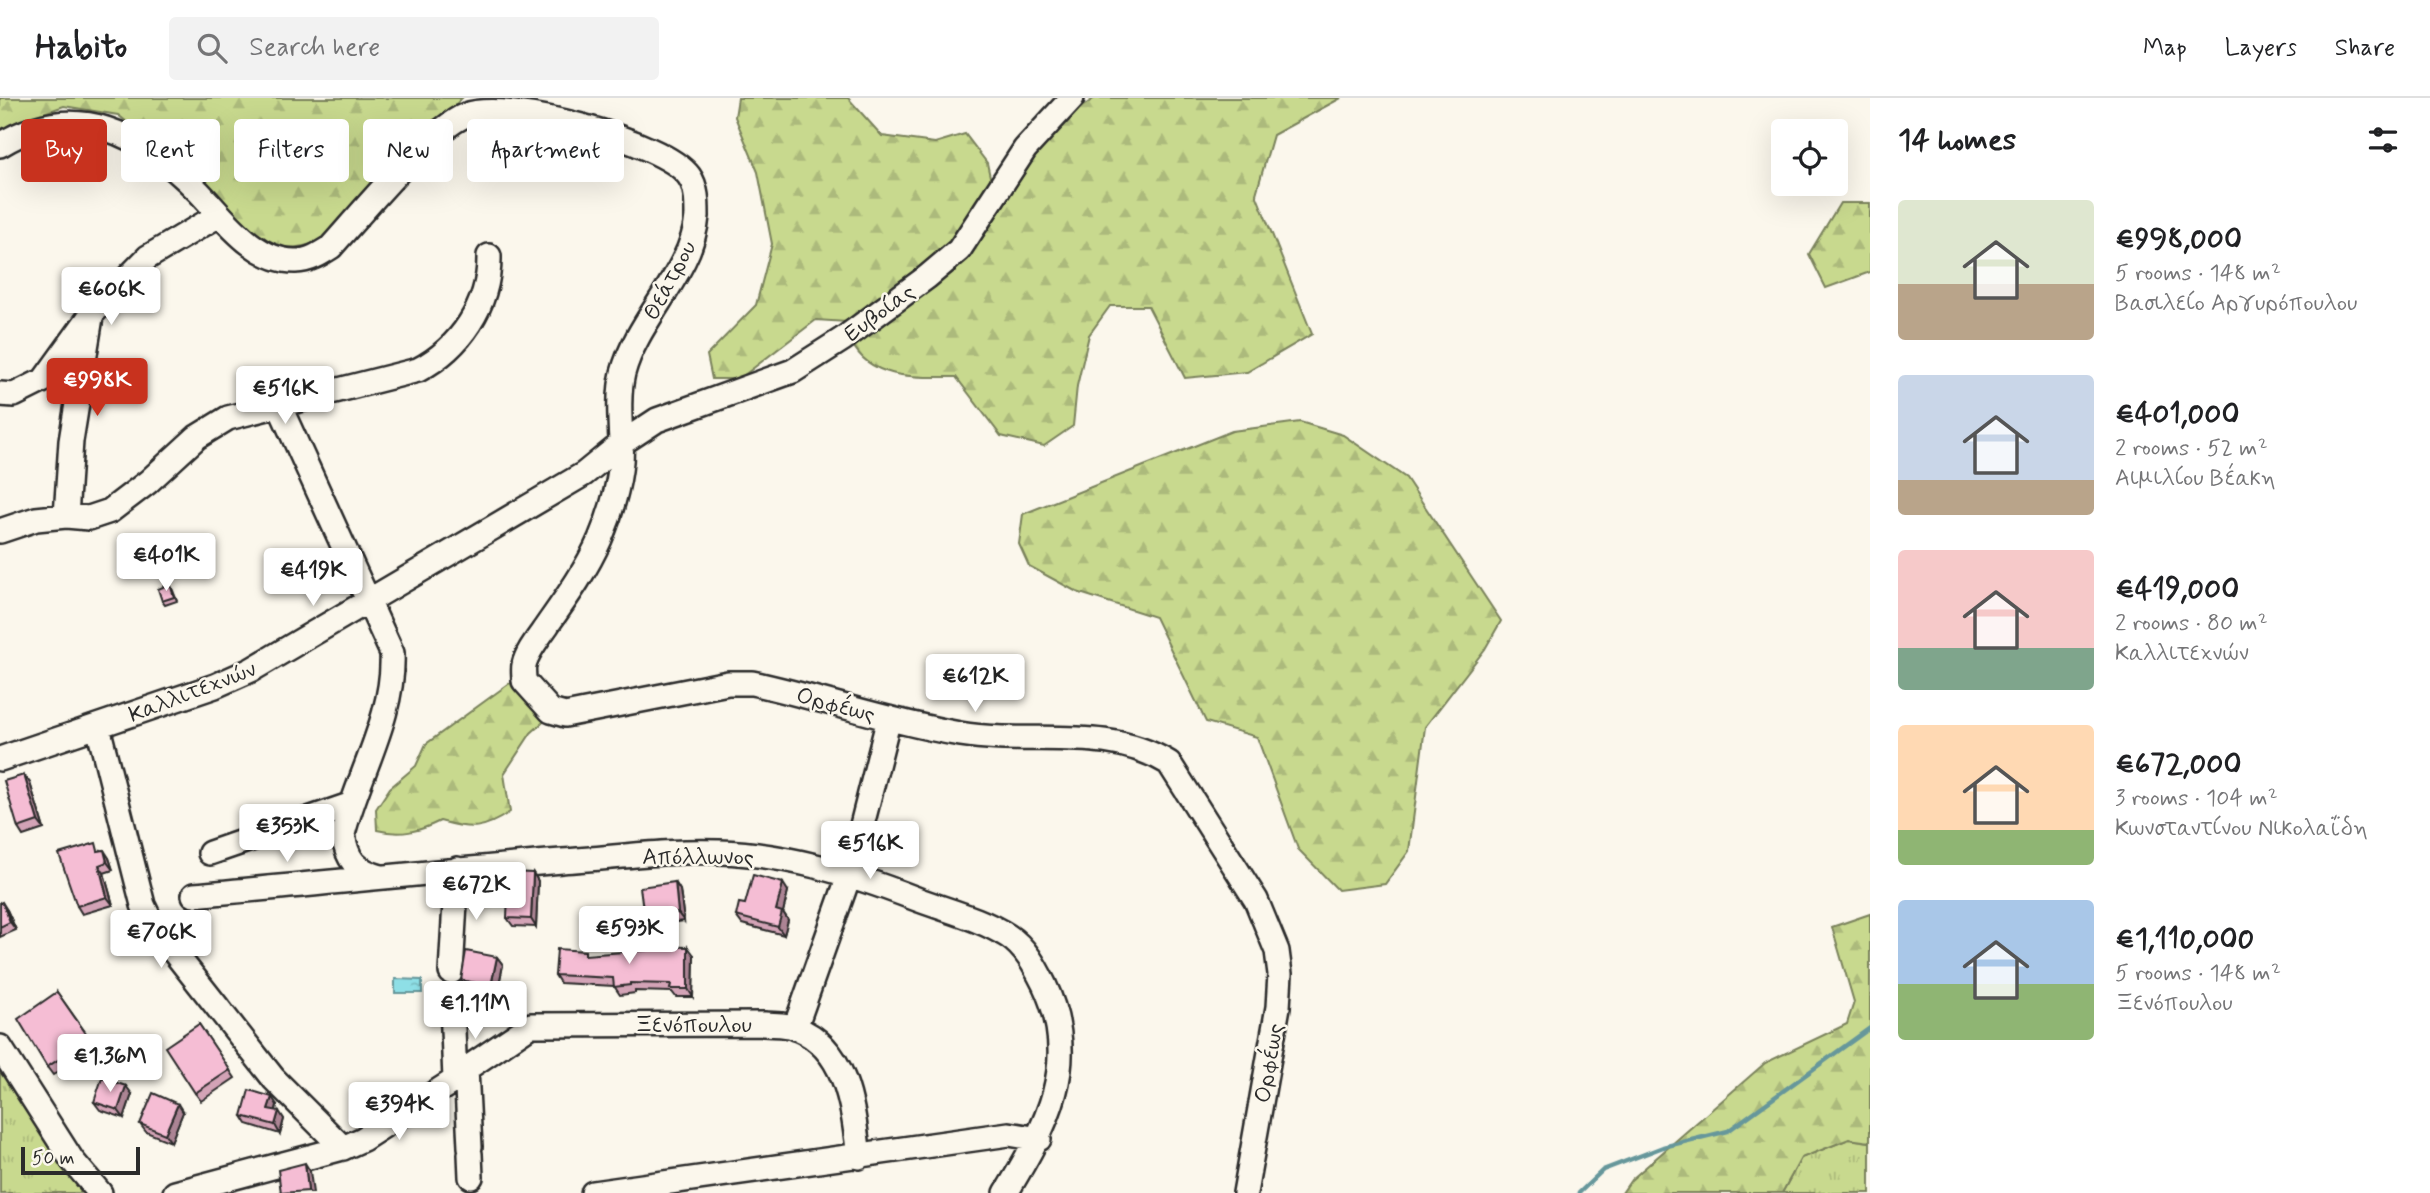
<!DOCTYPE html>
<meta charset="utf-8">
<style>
body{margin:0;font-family:Mynerve,sans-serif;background:#f2f2f2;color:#202124;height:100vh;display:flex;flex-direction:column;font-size:26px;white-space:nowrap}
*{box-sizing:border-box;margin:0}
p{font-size:23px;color:#757577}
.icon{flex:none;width:38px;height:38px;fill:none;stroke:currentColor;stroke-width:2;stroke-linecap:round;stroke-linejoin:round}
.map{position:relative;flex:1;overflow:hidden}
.side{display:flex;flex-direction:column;background:#fff;width:560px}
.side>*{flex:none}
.hud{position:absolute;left:21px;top:21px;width:665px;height:63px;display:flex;gap:14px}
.controls{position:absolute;left:1771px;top:21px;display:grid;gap:14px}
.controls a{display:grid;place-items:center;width:77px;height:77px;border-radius:7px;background:#fff;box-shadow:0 7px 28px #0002;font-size:35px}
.scale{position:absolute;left:21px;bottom:18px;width:119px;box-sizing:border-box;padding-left:7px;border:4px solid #2b2b2b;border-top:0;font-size:19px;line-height:24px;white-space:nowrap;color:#2b2b2b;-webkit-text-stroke:5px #fbf7ec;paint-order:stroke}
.price{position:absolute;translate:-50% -60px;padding:0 16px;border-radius:7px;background:#fff;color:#222;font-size:23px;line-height:46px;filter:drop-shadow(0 2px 4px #0008)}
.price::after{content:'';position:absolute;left:50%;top:42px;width:21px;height:16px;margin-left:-10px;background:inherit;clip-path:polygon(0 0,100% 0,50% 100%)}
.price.current{background:#c8321e;color:#fff}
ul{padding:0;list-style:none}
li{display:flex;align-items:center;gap:21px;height:175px;padding:0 28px}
li span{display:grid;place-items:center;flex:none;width:196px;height:140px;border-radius:7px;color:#555}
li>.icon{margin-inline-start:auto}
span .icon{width:84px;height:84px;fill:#fffc;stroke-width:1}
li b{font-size:30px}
h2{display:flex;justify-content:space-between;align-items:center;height:84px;padding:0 28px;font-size:30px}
.chip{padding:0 24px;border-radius:7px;background:#fff;box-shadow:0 7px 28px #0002;font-size:24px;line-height:63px}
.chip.current{background:#c8321e;color:#fff}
header{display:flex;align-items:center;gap:42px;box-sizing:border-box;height:98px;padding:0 35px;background:#fff;border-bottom:2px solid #e0e0e0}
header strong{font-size:33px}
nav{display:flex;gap:38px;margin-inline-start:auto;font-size:24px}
.search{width:490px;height:63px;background:#f2f2f2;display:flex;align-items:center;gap:18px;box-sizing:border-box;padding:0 24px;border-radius:7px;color:#757577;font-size:26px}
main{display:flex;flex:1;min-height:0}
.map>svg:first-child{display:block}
</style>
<header>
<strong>Habito</strong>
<div class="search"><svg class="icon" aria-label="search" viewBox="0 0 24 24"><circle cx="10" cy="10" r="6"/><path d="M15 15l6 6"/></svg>Search here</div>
<nav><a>Map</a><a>Layers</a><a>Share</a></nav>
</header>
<main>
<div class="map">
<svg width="1870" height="1095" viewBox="0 0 1870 1095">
<defs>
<pattern id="grass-tufts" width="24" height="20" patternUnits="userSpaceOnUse" patternTransform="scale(1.75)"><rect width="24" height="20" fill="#c8d98e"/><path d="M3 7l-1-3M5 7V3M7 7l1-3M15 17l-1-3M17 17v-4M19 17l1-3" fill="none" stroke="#acba7b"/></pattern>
<pattern id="forest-firs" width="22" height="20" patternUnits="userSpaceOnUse" patternTransform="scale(1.75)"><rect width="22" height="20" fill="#c8d98e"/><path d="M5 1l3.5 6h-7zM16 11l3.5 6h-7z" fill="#acba7b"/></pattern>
<pattern id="water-ripples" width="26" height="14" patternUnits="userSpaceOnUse" patternTransform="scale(1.75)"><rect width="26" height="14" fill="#8edfe6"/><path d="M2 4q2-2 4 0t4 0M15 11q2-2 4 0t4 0" fill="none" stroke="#7bc0c5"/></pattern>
</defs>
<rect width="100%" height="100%" fill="#fbf7ec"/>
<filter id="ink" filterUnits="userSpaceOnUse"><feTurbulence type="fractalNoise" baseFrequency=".0143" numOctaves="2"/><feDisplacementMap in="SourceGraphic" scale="14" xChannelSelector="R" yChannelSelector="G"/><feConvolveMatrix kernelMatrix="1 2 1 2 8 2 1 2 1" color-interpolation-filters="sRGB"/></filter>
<g filter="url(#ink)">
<path fill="url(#grass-tufts)" stroke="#7a825c" stroke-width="2" d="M 0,960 L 83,1091 L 82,1095 L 0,1095 Z
M 1849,1041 L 1870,1044 L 1870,1095 L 1782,1095 L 1801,1060 Z"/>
<path fill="url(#forest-firs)" stroke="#7a825c" stroke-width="2" d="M 0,0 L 462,0 L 323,142 C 298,152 283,152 258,142 L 160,50 L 118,17 L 64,8 L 9,27 L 0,35 Z
M 738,0 L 848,0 L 882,38 L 935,45 L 965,36 L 987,65 L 992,88 L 955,145 L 847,224 L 816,222 L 739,281 L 712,281 L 707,257 L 756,207 L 772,146 L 758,74 L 735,19 Z
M 1095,0 L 1341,0 L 1273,37 L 1256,96 L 1312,236 L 1247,274 L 1185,280 L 1148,208 L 1110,208 L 1089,237 L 1077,288 L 1073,328 L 1044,348 L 1001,338 L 956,279 C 919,279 871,283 852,245 C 877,227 902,210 927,192 C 938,184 952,177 961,167 C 1008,114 1033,37 1095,0 Z
M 1840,105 L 1870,105 L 1870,174 L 1826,190 L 1809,156 Z
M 1300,324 L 1343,337 L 1406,380 L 1501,523 L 1485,551 L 1425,629 L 1409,753 L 1385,786 L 1338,792 L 1298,751 L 1257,639 L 1206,624 L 1155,519 L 1077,494 L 1029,468 L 1019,446 L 1023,416 L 1232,333 Z
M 514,582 L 549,619 L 531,635 L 504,676 L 510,714 C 483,732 472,732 440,723 C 418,734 401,738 377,732 L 376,711 L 390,690 L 416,668 L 426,646 Z
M 1870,816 L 1870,1044 L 1849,1041 L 1801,1060 L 1782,1095 L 1622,1095 L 1631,1082 L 1765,965 L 1847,926 L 1854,904 L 1832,829 Z"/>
<path fill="url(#water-ripples)" stroke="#66979b" stroke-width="2" d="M 395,881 L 422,882 L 422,895 L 395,895 Z"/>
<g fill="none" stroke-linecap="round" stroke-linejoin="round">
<path stroke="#66979b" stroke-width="4.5" d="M 1579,1095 L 1603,1072 L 1663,1049 L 1728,1033 L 1870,930"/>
<g stroke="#2b2b2b" stroke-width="28">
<path id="minor" d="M 0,47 C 76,0 142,36 199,94 C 224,120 255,164 296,163 C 309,163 320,156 331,149 C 360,117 429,32 466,17 C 506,1 664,43 689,78 C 697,89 697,105 697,118 C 693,173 637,221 623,275 C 618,296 620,322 621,343 C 624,373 612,413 600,441 C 587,471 567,499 548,526 C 540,538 527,553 524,567 C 523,571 524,578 524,583 L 551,613 L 565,617 L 728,585 L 752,585 C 822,600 889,624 960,636 C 1030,648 1105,626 1169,665 L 1256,802 L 1277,853 L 1280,876 L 1278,909 L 1245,1095
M 0,296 L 14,297 L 44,282 L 91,217 L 148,159 L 219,117
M 279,307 L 392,555 C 395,618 358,676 343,736 C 347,762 355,772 381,779
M 66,418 L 71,343 L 91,219
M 0,433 L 36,421 L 66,418 L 89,420 L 110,413 L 148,384 L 197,339 L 228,320 L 418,272 C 460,250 490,207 489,158
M 98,629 L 143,807 L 152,826 L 274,981 L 343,1050
M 0,661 L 215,588 L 251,572 L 584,376 L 622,345 L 657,322 L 793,273 L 843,241 L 927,179 L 959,152 L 1025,51 L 1072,0
M 210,755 L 352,706
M 194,797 C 317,786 439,773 562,763 C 614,760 667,752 719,754 C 787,756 852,776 914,800 C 945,812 980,820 1008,838 C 1025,849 1035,868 1044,886 C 1082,965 1047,1027 1006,1095
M 451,874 L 457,771
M 452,906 L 455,982
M 795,930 L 850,775 L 889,620
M 0,949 L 72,1062 L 100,1095
M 466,971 L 470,1049
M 470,1056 L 471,1079
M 175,1095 L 343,1050 L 363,1041 L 455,982 L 466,971 L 531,927 L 764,926 C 774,927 787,926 796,930 C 848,951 853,1011 859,1059
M 593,1095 L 1009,1036 L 1039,1041"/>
</g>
<use href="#minor" stroke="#fbf7ec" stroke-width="23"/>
</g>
<path fill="#d3a3b6" stroke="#2b2b2b" stroke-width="2" d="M 172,490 L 177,503 L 165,507 L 162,503 Z
M 24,677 L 30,685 L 44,731 L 23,738 L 18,730 Z
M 101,752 L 109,760 L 113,772 L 104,775 L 113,807 L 82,816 L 77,808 Z
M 533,775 L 538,783 L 536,829 L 513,828 L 507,820 Z
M 675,784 L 680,792 L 684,823 L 650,827 L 644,819 Z
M 788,793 L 783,814 L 788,822 L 784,837 L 742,826 L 736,818 Z
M 0,805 L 7,812 L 16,832 L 0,839 Z
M 588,857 L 694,857 L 693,899 L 676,899 L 672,894 L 635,893 L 635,895 L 620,897 L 614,888 L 560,885 L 555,877 Z
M 497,859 L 503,867 L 497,896 L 466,890 L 461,882 Z
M 57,894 L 93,945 L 73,958 L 76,962 L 53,977 L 47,969 Z
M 199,926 L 235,980 L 201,1003 L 195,995 Z
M 132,996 L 124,1020 L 100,1012 L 94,1004 Z
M 277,1007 L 276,1013 L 284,1021 L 280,1036 L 247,1026 L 242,1018 Z
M 183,1014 L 171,1044 L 146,1034 L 140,1026 Z"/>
<path fill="#ac8494" stroke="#2b2b2b" stroke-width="2" d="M 24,677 L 30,685 L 44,731 L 38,723 Z
M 104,752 L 109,760 L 113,772 L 107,764 Z
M 99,767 L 104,775 L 113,807 L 107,799 Z
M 533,775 L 538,783 L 536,829 L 531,821 Z
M 675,784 L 680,792 L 684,823 L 678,815 Z
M 783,785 L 788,793 L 783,814 L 788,822 L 784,837 L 778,829 L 776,812 Z
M 2,804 L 7,812 L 16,832 L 10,824 Z
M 688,849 L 694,857 L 693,899 L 688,891 Z
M 497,859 L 503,867 L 497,896 L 491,888 Z
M 126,988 L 132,996 L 124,1020 L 118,1012 Z
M 272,999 L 277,1007 L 274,1019 L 268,1011 Z
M 178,1006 L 183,1014 L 171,1044 L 165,1036 Z
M 279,1013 L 284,1021 L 280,1036 L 275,1027 Z
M 305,1065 L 310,1073 L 313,1095 L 310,1095 L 308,1093 Z"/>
<path fill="#f5bdd4" stroke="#2b2b2b" stroke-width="2" d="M 170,486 L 174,499 L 162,503 L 158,491 Z
M 24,677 L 38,723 L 18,730 L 4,683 Z
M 96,745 L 98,753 L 104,752 L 107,764 L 99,767 L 107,799 L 77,808 L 59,756 Z
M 509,774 L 533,775 L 531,821 L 507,820 Z
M 753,777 L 783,785 L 776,812 L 782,814 L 778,829 L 736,818 L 739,805 L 745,806 Z
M 675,784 L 678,815 L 644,819 L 640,789 Z
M 2,804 L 10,824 L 0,829 L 0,805 Z
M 649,848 L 688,849 L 688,891 L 670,891 L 671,886 L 630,885 L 630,887 L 614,889 L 613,880 L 555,877 L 557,851 L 585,853 L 585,857 L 649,852 Z
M 466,853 L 497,859 L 491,888 L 461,882 Z
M 57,894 L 87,937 L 67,950 L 70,954 L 47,969 L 18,921 Z
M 199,926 L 230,972 L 195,995 L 165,949 Z
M 102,980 L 126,988 L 118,1012 L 94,1004 Z
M 249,992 L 272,999 L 268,1011 L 279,1013 L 275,1027 L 242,1018 Z
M 153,995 L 178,1006 L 165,1036 L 140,1026 Z
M 305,1065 L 308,1093 L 281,1095 L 278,1072 Z"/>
</g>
<g text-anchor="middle" stroke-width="5" stroke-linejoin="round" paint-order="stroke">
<g font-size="23" fill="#2b2b2b" stroke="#fbf7ec">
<text transform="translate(669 182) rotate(-62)" y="8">Θεάτρου</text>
<text transform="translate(879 214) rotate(-36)" y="8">Ευβοίας</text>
<text transform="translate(192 593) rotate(-21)" y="8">Καλλιτεχνών</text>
<text transform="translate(836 606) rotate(15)" y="8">Ορφέως</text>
<text x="698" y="766">Απόλλωνος</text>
<text x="693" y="934">Ξενόπουλου</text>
<text transform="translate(1268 965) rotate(-80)" y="8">Ορφέως</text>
</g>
</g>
</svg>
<div class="controls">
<a><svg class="icon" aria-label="locate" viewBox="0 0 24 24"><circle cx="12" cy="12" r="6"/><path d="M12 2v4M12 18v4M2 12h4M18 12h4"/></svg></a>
</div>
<div class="scale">50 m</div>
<b class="price" style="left:111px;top:229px">€606K</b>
<b class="price current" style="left:97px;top:320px">€998K</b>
<b class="price" style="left:285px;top:328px">€516K</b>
<b class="price" style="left:166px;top:495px">€401K</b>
<b class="price" style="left:313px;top:510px">€419K</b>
<b class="price" style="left:975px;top:616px">€612K</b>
<b class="price" style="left:287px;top:766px">€353K</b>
<b class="price" style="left:870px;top:783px">€516K</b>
<b class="price" style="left:476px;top:824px">€672K</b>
<b class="price" style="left:629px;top:868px">€593K</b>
<b class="price" style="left:161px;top:872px">€706K</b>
<b class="price" style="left:475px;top:943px">€1.11M</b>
<b class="price" style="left:110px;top:996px">€1.36M</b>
<b class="price" style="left:399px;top:1044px">€394K</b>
<div class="hud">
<a class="chip current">Buy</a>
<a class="chip">Rent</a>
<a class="chip">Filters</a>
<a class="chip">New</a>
<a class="chip">Apartment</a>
</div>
</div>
<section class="side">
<h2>14 homes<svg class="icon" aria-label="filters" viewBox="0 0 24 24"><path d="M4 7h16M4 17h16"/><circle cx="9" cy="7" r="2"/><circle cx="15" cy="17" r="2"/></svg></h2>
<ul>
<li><span style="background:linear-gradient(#dfe7d0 60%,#b9a48a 0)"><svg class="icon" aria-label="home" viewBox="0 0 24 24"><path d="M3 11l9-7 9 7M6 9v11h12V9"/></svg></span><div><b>€998,000</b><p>5 rooms · 148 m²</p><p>Βασιλείο Αργυρόπουλου</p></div></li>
<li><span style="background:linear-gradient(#c9d6e8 75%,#b9a48a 0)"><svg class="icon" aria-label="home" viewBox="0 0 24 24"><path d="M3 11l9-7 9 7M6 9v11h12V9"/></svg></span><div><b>€401,000</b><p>2 rooms · 52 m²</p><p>Αιμιλίου Βέακη</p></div></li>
<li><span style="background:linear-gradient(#f6c9c9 70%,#7fa58c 0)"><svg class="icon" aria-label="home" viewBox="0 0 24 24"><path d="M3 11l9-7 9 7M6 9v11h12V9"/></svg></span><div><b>€419,000</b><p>2 rooms · 80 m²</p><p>Καλλιτεχνών</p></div></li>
<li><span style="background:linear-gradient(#ffd9b3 75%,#8fb573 0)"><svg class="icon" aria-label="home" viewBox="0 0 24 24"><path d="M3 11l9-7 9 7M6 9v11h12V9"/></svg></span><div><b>€672,000</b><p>3 rooms · 104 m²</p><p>Κωνσταντίνου Νικολαΐδη</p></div></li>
<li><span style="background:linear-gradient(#a9c7e8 60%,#8fb573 0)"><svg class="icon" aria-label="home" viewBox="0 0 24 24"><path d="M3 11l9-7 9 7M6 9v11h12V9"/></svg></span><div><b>€1,110,000</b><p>5 rooms · 148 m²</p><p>Ξενόπουλου</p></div></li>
</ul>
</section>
</main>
